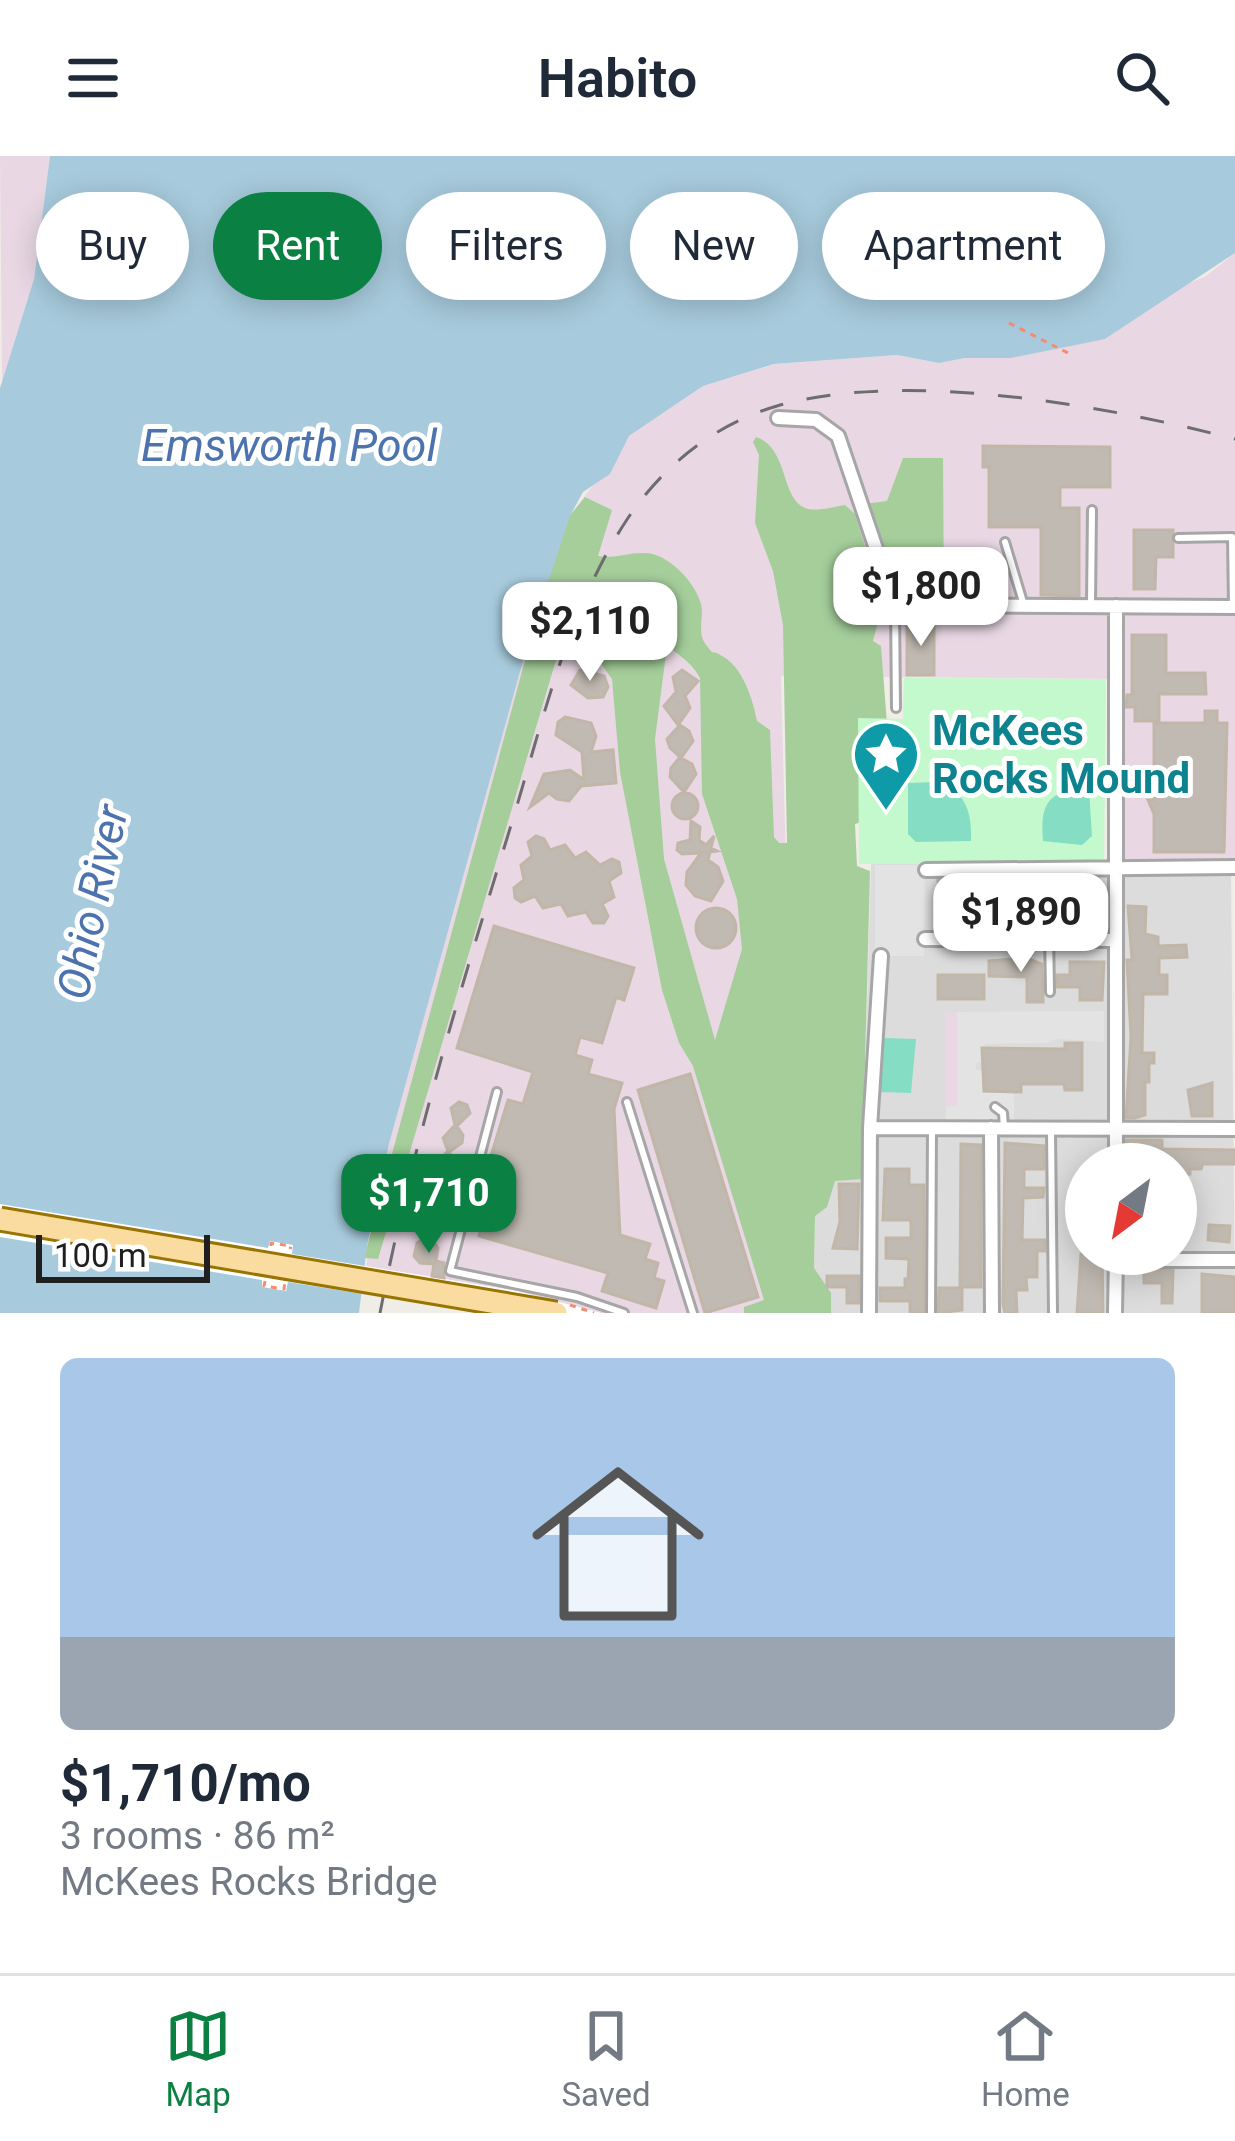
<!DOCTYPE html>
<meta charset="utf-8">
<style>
body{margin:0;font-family:Roboto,sans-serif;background:#f6f6f7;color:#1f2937;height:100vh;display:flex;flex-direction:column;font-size:45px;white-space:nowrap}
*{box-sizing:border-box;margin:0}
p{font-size:39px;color:#747a83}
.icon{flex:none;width:66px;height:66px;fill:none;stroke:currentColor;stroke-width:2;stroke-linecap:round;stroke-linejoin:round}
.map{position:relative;height:1157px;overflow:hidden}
.drawer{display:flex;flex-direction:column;background:#fff;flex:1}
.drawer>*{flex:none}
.guide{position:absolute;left:36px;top:36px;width:1164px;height:108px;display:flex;gap:24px}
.needle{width:78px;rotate:212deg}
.buttons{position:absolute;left:1065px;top:987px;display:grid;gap:24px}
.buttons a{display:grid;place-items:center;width:132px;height:132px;border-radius:50%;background:#fff;box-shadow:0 6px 30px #0003;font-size:60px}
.scale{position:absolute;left:36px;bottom:30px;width:174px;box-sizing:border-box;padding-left:12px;border:6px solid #1f1f1f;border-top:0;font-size:33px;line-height:42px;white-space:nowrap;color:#1f1f1f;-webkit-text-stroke:9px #fff;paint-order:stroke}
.price{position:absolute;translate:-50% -102px;padding:0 27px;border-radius:24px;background:#fff;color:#222;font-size:39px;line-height:78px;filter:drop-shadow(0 3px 6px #0008)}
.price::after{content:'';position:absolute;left:50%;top:72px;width:36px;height:27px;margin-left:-18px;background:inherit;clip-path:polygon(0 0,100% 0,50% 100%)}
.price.on{background:#0b8043;color:#fff}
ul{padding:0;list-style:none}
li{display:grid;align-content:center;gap:24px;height:636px;padding:0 60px}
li+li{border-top:3px solid #e0e1e3}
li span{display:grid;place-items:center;height:372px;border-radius:18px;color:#555}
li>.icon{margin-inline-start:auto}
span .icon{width:216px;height:216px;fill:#fffc;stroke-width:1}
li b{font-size:51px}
.chip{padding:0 42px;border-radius:54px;background:#fff;box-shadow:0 6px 30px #0003;font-size:42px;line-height:108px}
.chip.on{background:#0b8043;color:#fff}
header{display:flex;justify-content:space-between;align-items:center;height:156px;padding:0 60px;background:#fff;font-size:54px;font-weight:600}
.dock{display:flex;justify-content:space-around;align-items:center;height:168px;border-top:3px solid #e0e1e3;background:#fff;font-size:33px;color:#747a83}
.dock a{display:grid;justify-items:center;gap:6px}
.dock .on{color:#0b8043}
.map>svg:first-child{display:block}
</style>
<header><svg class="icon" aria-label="menu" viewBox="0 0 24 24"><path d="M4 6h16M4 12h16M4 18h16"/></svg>Habito<svg class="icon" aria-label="search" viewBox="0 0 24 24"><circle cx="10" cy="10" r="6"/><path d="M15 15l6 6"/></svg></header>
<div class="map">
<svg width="1235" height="1157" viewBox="0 0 1235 1157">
<rect width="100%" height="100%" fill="#f0ede6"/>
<path fill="#dddcdc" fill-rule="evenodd" d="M 871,708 L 1104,708 L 1106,721 L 1231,717 L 1235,1157 L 831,1157 L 831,1138 L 814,1113 L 815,1059 L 834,1025 L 862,1022 ZM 1086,1008 L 1176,1008 L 1176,1098 L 1086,1098 Z"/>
<path fill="#e9d8e4" d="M 0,0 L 50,0 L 34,123 L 2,226 Z
M 1235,97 L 1235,711 L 1116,714 L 1115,523 L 781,520 L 798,1157 L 601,1157 L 517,1135 L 366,1110 L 389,988 L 528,487 L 570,360 L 629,280 L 703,230 L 775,208 L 897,199 L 939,207 L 965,202 L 1011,202 L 1206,120 Z
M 957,856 L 957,951 L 946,951 L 946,857 Z"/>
<path fill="#a5ce9b" d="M 756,281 C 789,292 780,341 805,352 C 816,356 834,351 845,349 L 855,358 L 883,447 L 873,485 L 881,490 L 888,581 L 865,665 L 855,668 L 857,710 L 870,715 L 862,1023 L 835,1025 L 827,1051 L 815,1060 L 814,1112 L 831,1137 L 831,1157 L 744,1157 L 744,1151 L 764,1144 L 693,910 L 679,887 L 662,834 L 620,616 L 612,523 L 597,502 L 607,490 L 628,492 L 650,484 L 666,498 L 655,583 L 664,703 L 715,884 L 742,793 L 737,743 L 702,638 L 700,522 C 690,502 671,497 657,478 L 666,460 C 645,412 610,420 593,466 L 598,478 L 588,496 L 559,494 L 378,1103 L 364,1102 L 556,389 L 567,363 L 585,341 L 612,354 L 598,400 C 615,403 628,396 645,397 C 667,397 693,424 700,445 C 706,459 695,476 707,490 C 716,502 710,492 722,500 C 743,511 753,544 757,565 L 770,574 L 774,681 L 779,687 L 787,687 L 783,469 L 773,415 L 755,367 L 759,299 L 753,286 Z
M 903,302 L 943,302 L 944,449 L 896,448 L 863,348 L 887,345 Z"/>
<path fill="#c4f9cd" d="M 904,522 L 1106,523 L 1104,708 L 859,708 L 858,562 L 903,563 Z"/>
<path fill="#85ddc4" d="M 935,626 C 966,634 972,656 971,685 L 916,686 L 908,678 L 908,627 Z
M 1089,634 L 1092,680 L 1082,689 L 1043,685 C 1040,647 1048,633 1089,634 Z
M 883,882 L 916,883 L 911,937 L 879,936 Z"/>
<path fill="#e3e3e3" d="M 875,709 L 925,709 L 924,800 L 875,800 Z
M 1104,855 L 1104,886 L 1058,883 L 1046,887 L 985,888 L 982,906 L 976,907 L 976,914 L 982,914 L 982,936 L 1014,937 L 1014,964 L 946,964 L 946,951 L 957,950 L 957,856 Z"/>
<path fill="#a7cbdd" d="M 50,0 L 1235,0 L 1235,97 L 1105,183 L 1011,202 L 965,202 L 939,207 L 897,199 L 774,208 L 703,230 L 629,280 L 610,318 L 583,336 L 570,360 L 528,487 L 389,988 L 367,1090 L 359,1157 L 0,1157 L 0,232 L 34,123 Z"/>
<path fill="#fff" d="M 0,1048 L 268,1092 L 270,1085 L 293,1089 L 292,1098 L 517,1135 L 601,1157 L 481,1157 L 288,1126 L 286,1135 L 262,1131 L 262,1124 L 0,1081 Z"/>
<path fill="#c0bab2" stroke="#c1b6a8" stroke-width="3" d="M 983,290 L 1110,291 L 1110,331 L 1060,331 L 1060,352 L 1079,352 L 1079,440 L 1041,439 L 1041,371 L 989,371 L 989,311 L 983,311 Z
M 1134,374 L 1173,374 L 1173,401 L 1156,401 L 1155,433 L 1134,433 Z
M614 461a20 20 0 1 1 40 0a20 20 0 1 1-40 0Z
M 907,467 L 934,467 L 934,519 L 907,519 Z
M 1132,479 L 1166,479 L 1166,517 L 1205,517 L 1206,538 L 1159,538 L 1159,565 L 1135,565 L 1135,551 L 1126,551 L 1127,539 L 1132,539 Z
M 580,514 L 604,520 L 608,531 L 603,541 L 588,542 L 571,529 Z
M 682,514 L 698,525 L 685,540 L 690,552 L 678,569 L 664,550 L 676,536 L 673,521 Z
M 1205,555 L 1217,555 L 1217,567 L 1227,567 L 1224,696 L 1154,696 L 1154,658 L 1148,644 L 1154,644 L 1154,567 L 1205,567 Z
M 565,561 L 591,567 L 596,580 L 591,596 L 613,594 L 616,627 L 581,630 L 569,645 L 557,643 L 549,637 L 530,651 L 544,618 L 570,614 L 584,624 L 582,596 L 556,579 L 558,566 Z
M 680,569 L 689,575 L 693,585 L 681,602 L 692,608 L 696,618 L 684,636 L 670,621 L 671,612 L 680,601 L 670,592 L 667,583 Z
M672 650a13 13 0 1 1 26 0a13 13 0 1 1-26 0Z
M 691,665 L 700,671 L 699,684 L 706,689 L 714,680 L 711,692 L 717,695 L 710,696 L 708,704 L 718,711 L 723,725 L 711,745 L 695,740 L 686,729 L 687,716 L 701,697 L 682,698 L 677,694 L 678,687 L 690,684 Z
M 536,680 L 544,683 L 550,694 L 565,689 L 575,702 L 586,696 L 600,709 L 612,703 L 619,706 L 621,717 L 609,725 L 614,741 L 602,748 L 608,760 L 604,767 L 593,767 L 586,756 L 568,760 L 561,748 L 543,752 L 535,740 L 521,746 L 515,742 L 514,732 L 524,724 L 521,709 L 532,700 L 528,686 Z
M 1056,723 L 1071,723 L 1071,738 L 1103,738 L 1103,773 L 1056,773 Z
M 938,724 L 962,724 L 962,741 L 968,741 L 968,750 L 1041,748 L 1041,769 L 993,769 L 993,763 L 956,763 L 956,749 L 948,749 L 948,740 L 939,740 Z
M 1128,750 L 1146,751 L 1145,778 L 1158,781 L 1158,790 L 1186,789 L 1187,801 L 1159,802 L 1159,819 L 1167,819 L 1167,838 L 1143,838 L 1142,897 L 1154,897 L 1154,907 L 1149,907 L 1149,926 L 1145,926 L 1145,959 L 1135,962 L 1126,962 L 1131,881 L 1127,804 L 1132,804 Z
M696 772a20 20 0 1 1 40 0a20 20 0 1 1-40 0Z
M 494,770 L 634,812 L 624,844 L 616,841 L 602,887 L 580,881 L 575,899 L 592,904 L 588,918 L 622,927 L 614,953 L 620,1079 L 650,1088 L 645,1103 L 658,1107 L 654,1122 L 664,1125 L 656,1152 L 602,1135 L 608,1117 L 479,1080 L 480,1075 L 469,1072 L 508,944 L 523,948 L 533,916 L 457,892 Z
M 1026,802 L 1042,808 L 1043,846 L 1027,846 L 1027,821 L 989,820 L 989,805 Z
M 1070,806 L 1104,806 L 1102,844 L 1080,844 L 1080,831 L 1057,831 L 1057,819 L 1070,819 Z
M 938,819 L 984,819 L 984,843 L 938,843 Z
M 1065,887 L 1082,887 L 1082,934 L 1065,934 L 1064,928 L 1021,928 L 1021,936 L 984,935 L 982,892 L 1065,893 Z
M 690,918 L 758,1141 L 705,1157 L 638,934 Z
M 1212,927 L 1212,960 L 1192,960 L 1188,934 Z
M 459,946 L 467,949 L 470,957 L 457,970 L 463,979 L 462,987 L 449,996 L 456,1006 L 455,1014 L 443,1022 L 450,1037 L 438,1048 L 445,1060 L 444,1070 L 431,1079 L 421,1063 L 434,1049 L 430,1031 L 441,1022 L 435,1008 L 448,995 L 443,982 L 455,969 L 451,952 Z
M 1126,984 L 1162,984 L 1162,997 L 1142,997 L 1143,1008 L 1127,1008 Z
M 1005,987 L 1044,990 L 1044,1013 L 1024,1013 L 1024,1032 L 1044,1032 L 1043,1041 L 1023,1042 L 1022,1084 L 1045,1084 L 1045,1095 L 1037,1095 L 1037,1121 L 1026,1121 L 1027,1134 L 1016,1134 L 1017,1157 L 1005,1157 L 1003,1148 Z
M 961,988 L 981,989 L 981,1131 L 960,1131 Z
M 1163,993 L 1235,994 L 1235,1008 L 1203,1008 L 1201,1013 L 1190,1013 L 1190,1018 L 1176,1018 L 1176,1008 L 1163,1008 Z
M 885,1013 L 909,1013 L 909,1029 L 924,1029 L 924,1157 L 910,1157 L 910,1145 L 880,1145 L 880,1132 L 905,1132 L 905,1123 L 908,1123 L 909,1103 L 886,1102 L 886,1082 L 911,1082 L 911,1064 L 883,1064 Z
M 839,1028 L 859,1028 L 857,1093 L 833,1092 L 840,1066 Z
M 1209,1069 L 1230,1070 L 1229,1086 L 1208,1084 Z
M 429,1079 L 438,1092 L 436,1105 L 444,1107 L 444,1122 L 432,1120 L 434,1108 L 420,1107 L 414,1100 L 417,1087 Z
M 1081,1098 L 1102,1098 L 1103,1157 L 1077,1157 Z
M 1144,1114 L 1173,1114 L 1172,1147 L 1162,1147 L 1162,1127 L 1144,1127 Z
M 1202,1118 L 1235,1121 L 1235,1157 L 1202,1157 Z
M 827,1120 L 859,1120 L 859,1147 L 847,1147 L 847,1131 L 827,1131 Z
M 939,1132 L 962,1132 L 962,1154 L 938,1157 Z"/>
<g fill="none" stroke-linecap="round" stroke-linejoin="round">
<g stroke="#a6a6a6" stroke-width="12">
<path id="lane" d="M 1178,382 L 1232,381 L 1233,451
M 1005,386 L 1023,446
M 1091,447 L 1092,354
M 895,449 L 896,552
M 1048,714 L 1050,836
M 497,936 L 450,1115 L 577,1141 L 624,1157
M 627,946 L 693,1157
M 995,951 L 1003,957 L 1004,972
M 1051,976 L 1053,1157
M 931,1157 L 932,972"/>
</g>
<g stroke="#a6a6a6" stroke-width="18">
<path id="street" d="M 778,262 L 816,264 L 838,280 L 895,449 L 1235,451
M 926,714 L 1235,711
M 925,783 L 1115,784
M 870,972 L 1235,973
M 991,972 L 992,1157
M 1116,1008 L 1116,450
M 1116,1104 L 1235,1104
M 869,1157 L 870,972 L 881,800
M 1115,1157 L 1116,1099"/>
</g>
<path stroke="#f88b6f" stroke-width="3" stroke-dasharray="6 6" stroke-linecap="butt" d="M 1009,167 L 1068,197"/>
<use href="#lane" stroke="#fff" stroke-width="6"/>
<use href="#street" stroke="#fff" stroke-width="12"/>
<path stroke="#6d6d6d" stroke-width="3" stroke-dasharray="24 24" stroke-linecap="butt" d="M 380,1157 C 412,990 462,829 512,666 C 543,565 568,452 628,362 C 664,309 715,268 777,250 C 905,213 1108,250 1235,283"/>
<g stroke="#987502" stroke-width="27" stroke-linecap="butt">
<path id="primary-bridge" d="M 0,1063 L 556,1157"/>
</g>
<path stroke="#f88b6f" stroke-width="3" stroke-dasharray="6 6" stroke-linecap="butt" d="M 271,1090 L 271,1087 L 291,1090 L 290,1093
M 265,1125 L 264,1130 L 284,1133 L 285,1125
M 570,1149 L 594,1157"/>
<use href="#primary-bridge" stroke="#fadca0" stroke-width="21"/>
</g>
<defs>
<g id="sight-pin" transform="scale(3.45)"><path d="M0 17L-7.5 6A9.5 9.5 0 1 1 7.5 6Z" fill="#0f9aa8" stroke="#fff"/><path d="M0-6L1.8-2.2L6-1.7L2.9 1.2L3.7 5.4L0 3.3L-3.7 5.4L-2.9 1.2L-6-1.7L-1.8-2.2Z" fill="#fff"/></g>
</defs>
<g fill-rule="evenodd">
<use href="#sight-pin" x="886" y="598"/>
</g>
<g text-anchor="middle" stroke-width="10" stroke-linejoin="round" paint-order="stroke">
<g font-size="42" font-weight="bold" fill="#0d838f" stroke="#fff" text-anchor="start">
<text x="932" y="589">McKees<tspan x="932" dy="48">Rocks Mound</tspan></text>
</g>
<g font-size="45" font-style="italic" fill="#4c73ae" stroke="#fff">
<text x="289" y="305">Emsworth Pool</text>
<text transform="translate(92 746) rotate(-78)" y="16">Ohio River</text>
</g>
</g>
</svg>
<div class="buttons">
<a><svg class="needle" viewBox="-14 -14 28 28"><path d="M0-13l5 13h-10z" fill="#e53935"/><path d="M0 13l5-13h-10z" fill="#747a83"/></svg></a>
</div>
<div class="scale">100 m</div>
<b class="price" style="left:921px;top:493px">$1,800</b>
<b class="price" style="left:590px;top:528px">$2,110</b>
<b class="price" style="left:1021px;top:819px">$1,890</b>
<b class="price on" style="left:429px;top:1100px">$1,710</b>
<div class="guide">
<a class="chip">Buy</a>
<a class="chip on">Rent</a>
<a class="chip">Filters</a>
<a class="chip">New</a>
<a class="chip">Apartment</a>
</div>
</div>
<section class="drawer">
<ul>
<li><span style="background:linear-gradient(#a9c7e8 75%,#9aa5b1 0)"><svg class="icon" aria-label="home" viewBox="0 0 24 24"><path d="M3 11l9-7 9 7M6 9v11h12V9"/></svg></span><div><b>$1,710/mo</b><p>3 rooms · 86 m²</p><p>McKees Rocks Bridge</p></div></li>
</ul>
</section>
<nav class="dock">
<a class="on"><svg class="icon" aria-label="map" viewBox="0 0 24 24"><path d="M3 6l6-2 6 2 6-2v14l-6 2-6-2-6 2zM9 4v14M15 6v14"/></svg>Map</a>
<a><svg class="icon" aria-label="saved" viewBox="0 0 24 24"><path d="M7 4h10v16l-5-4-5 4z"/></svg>Saved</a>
<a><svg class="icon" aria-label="home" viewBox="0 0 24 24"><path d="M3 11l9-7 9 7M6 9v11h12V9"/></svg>Home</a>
</nav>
